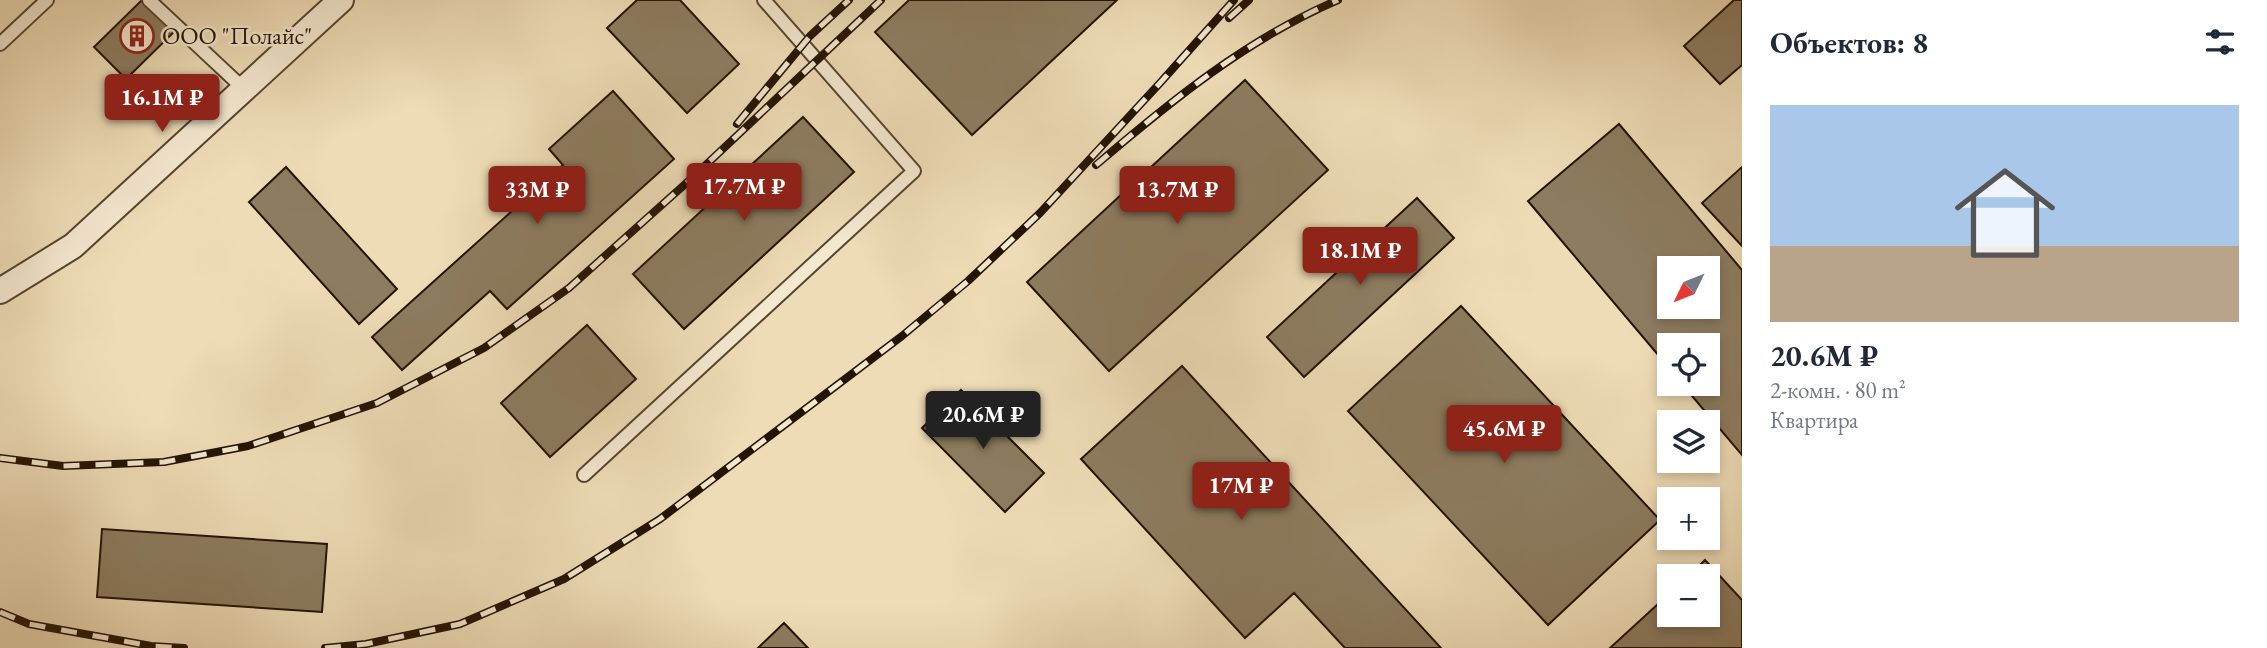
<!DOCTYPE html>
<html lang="ru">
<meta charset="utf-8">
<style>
body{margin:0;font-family:"EB Garamond",serif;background:#f2f2f3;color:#1f2937;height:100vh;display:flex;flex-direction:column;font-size:26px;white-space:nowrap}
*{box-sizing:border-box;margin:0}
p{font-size:23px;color:#747a83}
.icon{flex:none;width:38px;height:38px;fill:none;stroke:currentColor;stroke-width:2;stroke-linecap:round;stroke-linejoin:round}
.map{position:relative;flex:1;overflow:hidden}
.sheet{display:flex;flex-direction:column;background:#fff;width:525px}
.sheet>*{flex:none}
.needle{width:46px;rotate:227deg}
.buttons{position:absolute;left:1657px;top:256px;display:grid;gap:14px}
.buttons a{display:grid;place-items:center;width:63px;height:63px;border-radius:0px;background:#fff;box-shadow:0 4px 10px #0003;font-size:35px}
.price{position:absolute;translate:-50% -60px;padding:0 16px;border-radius:7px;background:#8f2418;color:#fff;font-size:23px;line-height:46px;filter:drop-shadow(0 2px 4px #0008)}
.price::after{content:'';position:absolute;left:50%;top:42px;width:21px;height:16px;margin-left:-10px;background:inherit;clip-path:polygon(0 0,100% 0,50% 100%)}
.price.active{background:#222;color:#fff}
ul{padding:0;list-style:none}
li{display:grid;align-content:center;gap:14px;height:371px;padding:0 28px}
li+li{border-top:2px solid #e0e1e3}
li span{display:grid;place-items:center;height:217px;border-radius:0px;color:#555}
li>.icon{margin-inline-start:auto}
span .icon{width:126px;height:126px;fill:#fffc;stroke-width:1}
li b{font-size:30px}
h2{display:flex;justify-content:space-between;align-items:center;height:84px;padding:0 28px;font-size:30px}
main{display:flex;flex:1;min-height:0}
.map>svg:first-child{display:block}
</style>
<main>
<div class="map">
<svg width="1742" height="648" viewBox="0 0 1742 648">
<rect width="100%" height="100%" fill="#eedcb6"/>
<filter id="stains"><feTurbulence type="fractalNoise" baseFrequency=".00286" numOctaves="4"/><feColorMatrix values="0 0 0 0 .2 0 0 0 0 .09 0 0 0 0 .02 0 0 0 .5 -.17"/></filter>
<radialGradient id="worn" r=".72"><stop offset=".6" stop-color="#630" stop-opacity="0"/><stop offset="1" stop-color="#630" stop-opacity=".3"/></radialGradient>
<path fill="#8d7c60" stroke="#231303" stroke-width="2" fill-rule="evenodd" d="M 142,0 L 157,0 L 181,25 L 126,79 L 94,47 Z
M 637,0 L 680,0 L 739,64 L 687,113 L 607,28 Z
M 909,0 L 1117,0 L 972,135 L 875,32 Z
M 1734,0 L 1742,0 L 1742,65 L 1720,84 L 1684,46 Z
M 1245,80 L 1328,170 L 1109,371 L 1027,282 Z
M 613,91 L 674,159 L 507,309 L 490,291 L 402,370 L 372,337 L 563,165 L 549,149 Z
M 803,117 L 854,172 L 684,329 L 633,274 Z
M 1619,124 L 1742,270 L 1742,455 L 1681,383 L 1708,383 L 1708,345 L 1670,345 L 1670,369 L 1528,201 ZM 1670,268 L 1708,268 L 1708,306 L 1670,306 Z
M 286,167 L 397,289 L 359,324 L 249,202 Z
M 1742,167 L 1742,246 L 1702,203 Z
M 1417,198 L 1454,238 L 1304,377 L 1267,337 Z
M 1461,306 L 1660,520 L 1548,625 L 1348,411 Z
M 587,325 L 636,379 L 550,457 L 501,403 Z
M 1182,366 L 1441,648 L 1345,648 L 1294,593 L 1245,638 L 1081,459 Z
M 961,390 L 1044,473 L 1005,512 L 922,428 Z
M 102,529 L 327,544 L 322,612 L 97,597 Z
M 1705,560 L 1742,600 L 1742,648 L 1610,648 L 1670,593 L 1670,614 L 1708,614 L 1708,576 L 1689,576 Z
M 784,623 L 808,648 L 758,648 Z"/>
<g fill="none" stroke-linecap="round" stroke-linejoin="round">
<g stroke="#564530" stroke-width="16">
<path id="lane" d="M 149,0 L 244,89
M 0,44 L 47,0
M 584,475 L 914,171 L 764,0"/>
</g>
<g stroke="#564530" stroke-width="28">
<path id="street" d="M 0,291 L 73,246 L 341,0"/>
</g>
<use href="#lane" stroke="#f4e8d0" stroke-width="12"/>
<use href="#street" stroke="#f4e8d0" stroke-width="24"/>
<g stroke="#231303" stroke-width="8">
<path id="rail" d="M 1229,18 L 1249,0
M 737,124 L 810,36 L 849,0
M 1096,165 C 1171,101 1247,39 1338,0
M 0,458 L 63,466 L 164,462 L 248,446 L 377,403 L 484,348 L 569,288 L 692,178 L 881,0
M 0,612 L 29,624 L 151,646 L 184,648
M 325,648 L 366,644 L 460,624 L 564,579 L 660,519 L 902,336 L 968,281 L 1040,213 L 1160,83 L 1234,0"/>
</g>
<use href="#rail" stroke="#f4e8d0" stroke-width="5" stroke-dasharray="16" stroke-linecap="butt"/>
</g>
<defs>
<g id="building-ring" transform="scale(1.75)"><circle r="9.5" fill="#f4e8d0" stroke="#8f2418" stroke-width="1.5"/><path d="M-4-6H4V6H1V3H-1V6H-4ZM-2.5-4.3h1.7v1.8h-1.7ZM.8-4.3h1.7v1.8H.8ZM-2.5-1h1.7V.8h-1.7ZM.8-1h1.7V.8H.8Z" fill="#8f2418"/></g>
</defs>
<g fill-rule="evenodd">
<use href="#building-ring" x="137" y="36"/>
</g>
<g text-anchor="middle" stroke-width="5" stroke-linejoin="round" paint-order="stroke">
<g font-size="24" fill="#231303" stroke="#f4e8d0" text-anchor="start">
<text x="162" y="44">ООО "Полайс"</text>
</g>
</g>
<rect width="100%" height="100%" filter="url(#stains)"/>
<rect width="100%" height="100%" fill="url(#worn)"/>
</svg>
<div class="buttons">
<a><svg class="needle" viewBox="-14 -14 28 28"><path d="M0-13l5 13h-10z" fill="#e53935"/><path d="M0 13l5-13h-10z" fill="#747a83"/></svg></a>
<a><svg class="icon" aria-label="locate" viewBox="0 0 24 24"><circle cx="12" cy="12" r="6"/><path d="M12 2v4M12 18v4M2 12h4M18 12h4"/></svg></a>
<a><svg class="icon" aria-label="layers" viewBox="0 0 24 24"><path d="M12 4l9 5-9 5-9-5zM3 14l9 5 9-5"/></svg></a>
<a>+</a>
<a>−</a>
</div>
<b class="price" style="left:162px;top:134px">16.1M ₽</b>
<b class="price" style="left:744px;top:223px">17.7M ₽</b>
<b class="price" style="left:537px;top:226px">33M ₽</b>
<b class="price" style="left:1177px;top:226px">13.7M ₽</b>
<b class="price" style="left:1360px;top:287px">18.1M ₽</b>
<b class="price active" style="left:983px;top:451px">20.6M ₽</b>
<b class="price" style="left:1504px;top:465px">45.6M ₽</b>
<b class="price" style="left:1241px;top:522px">17M ₽</b>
</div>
<section class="sheet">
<h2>Объектов: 8<svg class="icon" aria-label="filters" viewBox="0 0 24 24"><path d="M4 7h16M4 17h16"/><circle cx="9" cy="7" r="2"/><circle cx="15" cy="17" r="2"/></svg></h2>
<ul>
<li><span style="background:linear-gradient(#a9c7e8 65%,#b9a48a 0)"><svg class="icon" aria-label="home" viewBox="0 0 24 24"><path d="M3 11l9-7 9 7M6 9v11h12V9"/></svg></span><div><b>20.6M ₽</b><p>2-комн. · 80 m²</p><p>Квартира</p></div></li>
</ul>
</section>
</main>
